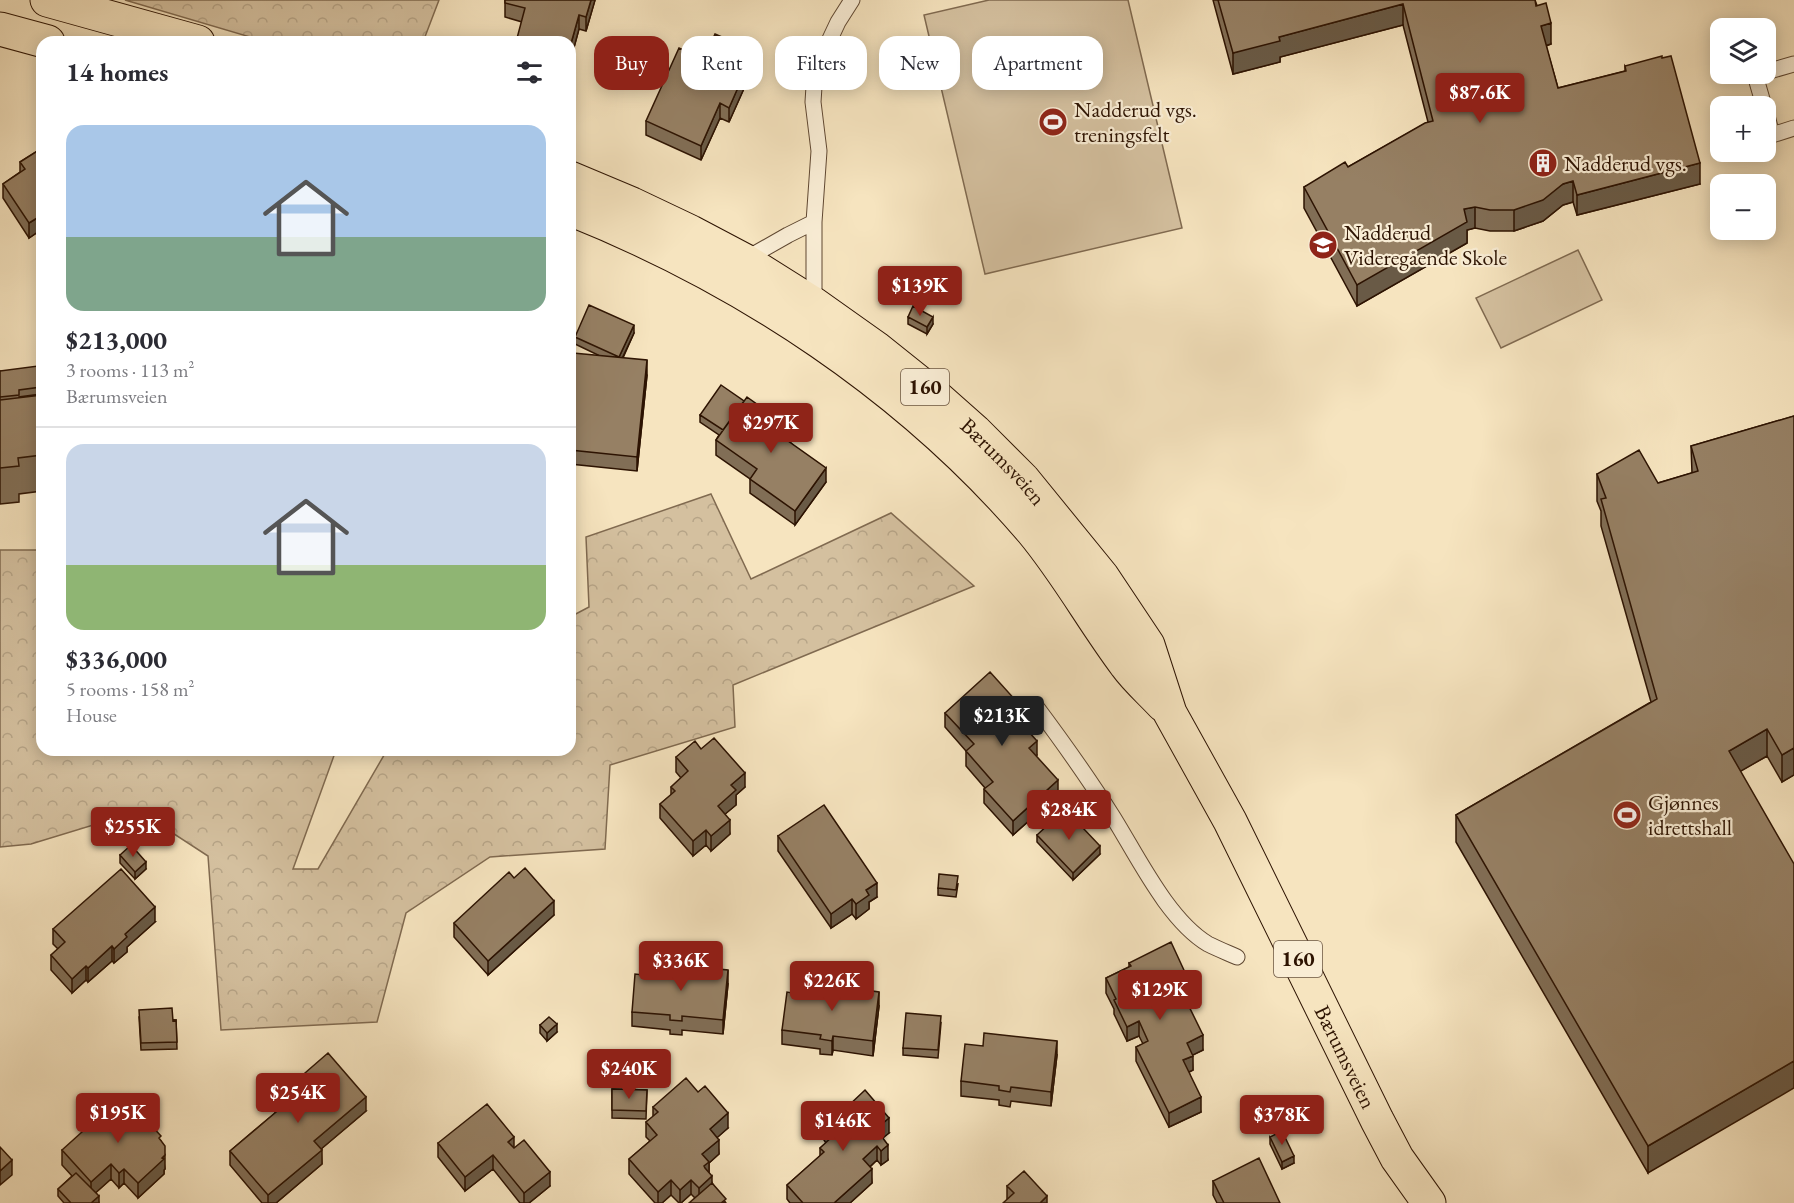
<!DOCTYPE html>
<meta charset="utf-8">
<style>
body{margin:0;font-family:"EB Garamond",serif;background:#f7f7f7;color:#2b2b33;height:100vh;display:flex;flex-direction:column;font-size:22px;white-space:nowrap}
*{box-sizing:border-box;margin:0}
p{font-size:20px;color:#7c7c81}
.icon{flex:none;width:33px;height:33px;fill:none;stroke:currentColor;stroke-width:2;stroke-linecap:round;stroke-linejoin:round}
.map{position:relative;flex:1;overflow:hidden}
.sheet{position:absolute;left:36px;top:36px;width:540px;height:720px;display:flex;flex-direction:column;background:#fff;border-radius:18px;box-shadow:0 3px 15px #0003}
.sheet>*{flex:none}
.hud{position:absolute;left:594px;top:36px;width:570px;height:54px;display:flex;gap:12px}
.buttons{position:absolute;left:1710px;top:18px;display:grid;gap:12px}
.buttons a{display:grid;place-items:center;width:66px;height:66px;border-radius:12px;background:#fff;box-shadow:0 3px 15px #0003;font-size:30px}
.price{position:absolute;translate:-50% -51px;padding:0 14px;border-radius:6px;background:#8f2418;color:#fff;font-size:20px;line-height:39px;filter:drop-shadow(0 2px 3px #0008)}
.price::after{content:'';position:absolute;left:50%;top:36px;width:18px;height:14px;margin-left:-9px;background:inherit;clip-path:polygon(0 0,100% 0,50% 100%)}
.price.active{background:#222;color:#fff}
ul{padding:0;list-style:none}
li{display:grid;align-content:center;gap:12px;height:318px;padding:0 30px}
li+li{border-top:2px solid #e1e1e2}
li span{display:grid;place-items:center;height:186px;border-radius:18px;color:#555}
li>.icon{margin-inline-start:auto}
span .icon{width:108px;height:108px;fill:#fffc;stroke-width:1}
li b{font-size:26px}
h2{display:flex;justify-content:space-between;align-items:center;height:72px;padding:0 30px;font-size:26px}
.pill{padding:0 21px;border-radius:18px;background:#fff;box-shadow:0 3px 15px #0003;font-size:21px;line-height:54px}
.pill.active{background:#8f2418;color:#fff}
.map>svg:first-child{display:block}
</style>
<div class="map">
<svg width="1794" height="1203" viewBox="0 0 1794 1203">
<defs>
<pattern id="forest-crowns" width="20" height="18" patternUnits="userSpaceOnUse" patternTransform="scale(1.5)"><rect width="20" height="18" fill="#d4c09f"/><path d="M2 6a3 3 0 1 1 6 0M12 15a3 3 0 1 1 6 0" fill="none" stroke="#b6a487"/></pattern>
</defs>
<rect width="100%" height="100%" fill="#f6e4bf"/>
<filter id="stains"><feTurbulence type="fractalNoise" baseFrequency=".00333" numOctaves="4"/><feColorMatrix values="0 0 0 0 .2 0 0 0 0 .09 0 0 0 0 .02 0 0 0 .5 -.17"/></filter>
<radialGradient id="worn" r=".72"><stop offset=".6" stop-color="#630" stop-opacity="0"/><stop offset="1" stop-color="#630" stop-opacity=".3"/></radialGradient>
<path fill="url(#forest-crowns)" stroke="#806a50" stroke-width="1.5" d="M 125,0 L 439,0 L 423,42 L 267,42 Z
M 711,494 L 751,579 L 891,513 L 974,586 L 733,685 L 735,727 L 610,765 L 605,849 L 490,857 L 406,913 L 377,1022 L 221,1030 L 208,856 L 139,811 L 31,844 L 0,847 L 0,550 L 42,550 L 42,750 L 336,750 L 293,869 L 318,869 L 387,750 L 570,750 L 570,617 L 589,607 L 586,537 Z"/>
<path fill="#d4c09f" stroke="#806a50" stroke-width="1.5" d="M 989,0 L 1128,0 L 1182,228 L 985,274 L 924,15 Z
M 1578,250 L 1602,300 L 1501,348 L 1476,298 Z"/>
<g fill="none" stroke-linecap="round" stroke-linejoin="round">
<g stroke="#5f4731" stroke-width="17">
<path id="lane" d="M 1766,72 L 1794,64
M 1762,74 L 1755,75 L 1764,106
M 1766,112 L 1772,135 L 1794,128
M 814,222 L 819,151 L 813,102 L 815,71 L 838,22 L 852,0
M 744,260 L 788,235 L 814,222 L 814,304
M 1035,705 C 1062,741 1089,779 1113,817 C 1138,857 1168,920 1208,944 C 1218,949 1228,953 1237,957"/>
</g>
<g stroke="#2d1302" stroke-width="35">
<g id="primary">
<path d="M 47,0 L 198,42"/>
<path d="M 0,29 L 48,42"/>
<path id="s1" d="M 570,178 L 632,204 L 691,232 L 744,260 L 814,304 L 876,348 L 931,392 L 975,431 L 1023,479 L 1102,576 L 1148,645 L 1170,713 L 1230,821 L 1377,1120 L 1397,1158 L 1429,1203"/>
<path d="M 570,209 C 745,279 909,387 1032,531 C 1067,573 1093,621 1126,665 C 1136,679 1151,692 1163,705"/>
</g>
</g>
<use href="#lane" stroke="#f9edd5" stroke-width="15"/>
<use href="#primary" stroke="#f6e4bf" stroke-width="33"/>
</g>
<path fill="#816e56" stroke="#2d1302" stroke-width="1.5" d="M 505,0 L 595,0 L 586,31 L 579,29 L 570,62 L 570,42 L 522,22 L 505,17 Z
M 1213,0 L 1535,0 L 1551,44 L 1546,46 L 1558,88 L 1625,71 L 1625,66 L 1700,184 L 1577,215 L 1573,202 L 1563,205 L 1543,221 L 1514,231 L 1490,231 L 1475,228 L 1467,230 L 1467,243 L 1357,306 L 1304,208 L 1304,187 L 1348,167 L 1428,122 L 1403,25 L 1280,57 L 1280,62 L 1233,74 Z
M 704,59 L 754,66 L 729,122 L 720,118 L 701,160 L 646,135 L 646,121 Z
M 42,148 L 42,229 L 29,238 L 3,198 L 3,184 L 20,172 L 20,162 Z
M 908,317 L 933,324 L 927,334 L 908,324 Z
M 634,333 L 623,358 L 647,375 L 637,471 L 570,464 L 570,385 L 598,355 L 575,344 L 575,337 Z
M 0,371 L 41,387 L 41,394 L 19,397 L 19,398 L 42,395 L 42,491 L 19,494 L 19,502 L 0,504 Z
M 700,415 L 790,442 L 826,482 L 795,525 L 750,493 L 750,479 L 716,455 L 716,440 L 719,435 L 700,422 Z
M 1794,416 L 1794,775 L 1782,782 L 1767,756 L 1740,771 L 1648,1173 L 1456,842 L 1456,815 L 1651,702 L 1601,526 L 1601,511 L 1597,501 L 1597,474 L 1658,483 L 1692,473 L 1691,446 Z
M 945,713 L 1018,717 L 1017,719 L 1037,755 L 1036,756 L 1058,795 L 1013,835 L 984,803 L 984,789 L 985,788 L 966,766 L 966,751 L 945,727 Z
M 701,749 L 745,787 L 736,795 L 736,805 L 725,814 L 730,834 L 711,851 L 706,845 L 693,856 L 660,818 L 660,804 L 671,795 L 671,787 L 681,778 L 676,772 L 676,757 Z
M 1037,835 L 1100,854 L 1073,880 L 1037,842 Z
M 778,836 L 877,897 L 869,902 L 869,909 L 856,919 L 852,914 L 831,928 L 778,851 Z
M 120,855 L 146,869 L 135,879 L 120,863 Z
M 514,878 L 554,915 L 488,975 L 454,937 L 454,923 Z
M 958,884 L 956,897 L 938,895 L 938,888 Z
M 155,922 L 127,947 L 127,952 L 114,963 L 112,961 L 88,982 L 86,980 L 72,993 L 51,970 L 51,955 L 58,949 L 53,944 L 53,929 Z
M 1129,963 L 1188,994 L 1184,996 L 1203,1050 L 1192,1055 L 1193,1070 L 1189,1072 L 1201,1112 L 1169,1127 L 1136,1061 L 1136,1047 L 1143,1044 L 1139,1036 L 1127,1041 L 1114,1014 L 1114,1009 L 1106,993 L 1106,978 L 1129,967 Z
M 728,984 L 723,1034 L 682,1030 L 682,1035 L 670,1034 L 670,1030 L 632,1026 L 632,1012 Z
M 879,1006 L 873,1056 L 833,1050 L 832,1055 L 820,1054 L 820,1049 L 782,1044 L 782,1030 Z
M 139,1017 L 176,1020 L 177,1049 L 141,1050 Z
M 941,1023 L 938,1058 L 903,1055 L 903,1048 Z
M 540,1025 L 557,1032 L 547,1041 L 540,1033 Z
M 1057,1055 L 1051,1106 L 1011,1101 L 1010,1107 L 999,1105 L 999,1100 L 961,1096 L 961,1081 Z
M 612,1089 L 647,1090 L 646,1119 L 612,1118 Z
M 275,1099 L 366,1111 L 321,1149 L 322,1164 L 276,1203 L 262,1203 L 230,1165 L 230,1151 L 275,1113 Z
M 653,1107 L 728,1128 L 717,1137 L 719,1154 L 709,1163 L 709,1173 L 712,1183 L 726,1203 L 695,1198 L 691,1194 L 681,1203 L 679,1203 L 671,1195 L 662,1203 L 655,1203 L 629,1174 L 629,1159 L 650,1141 L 646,1137 L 646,1122 L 653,1117 Z
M 822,1123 L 889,1133 L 882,1138 L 888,1160 L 881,1165 L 877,1160 L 870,1167 L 872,1183 L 850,1203 L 790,1203 L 787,1199 L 787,1185 L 820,1156 L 820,1148 L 826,1143 L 822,1137 Z
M 1270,1137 L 1294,1163 L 1282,1169 L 1270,1144 Z
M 161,1141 L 165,1169 L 164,1170 L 164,1174 L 138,1198 L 124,1183 L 119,1188 L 111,1179 L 96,1192 L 99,1203 L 64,1203 L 58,1196 L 58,1189 L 72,1176 L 62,1165 L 62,1150 Z
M 438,1143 L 514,1148 L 550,1186 L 529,1203 L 520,1203 L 493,1169 L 465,1191 L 438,1157 Z
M 1213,1181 L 1280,1203 L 1217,1203 L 1213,1195 Z
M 1007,1186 L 1047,1203 L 1007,1199 Z"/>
<path fill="#695a46" stroke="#2d1302" stroke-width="1.5" d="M 591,0 L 595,0 L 586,31 L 586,17 Z
M 1403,4 L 1403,25 L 1280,57 L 1280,62 L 1233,74 L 1233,53 L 1279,37 Z
M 579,15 L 579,29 L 570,62 L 570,47 Z
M 1551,23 L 1551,44 L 1541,47 L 1541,26 Z
M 754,51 L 754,66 L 729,122 L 729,108 Z
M 720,103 L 720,118 L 701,160 L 701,146 Z
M 1700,163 L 1700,184 L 1577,215 L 1577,195 Z
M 1573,181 L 1573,202 L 1563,205 L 1543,221 L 1514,231 L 1514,210 L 1563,184 Z
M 1475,207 L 1475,228 L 1467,230 L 1467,243 L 1357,306 L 1357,285 L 1464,209 Z
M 42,215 L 42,229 L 29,238 L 29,223 Z
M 933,317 L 933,324 L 927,334 L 927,327 Z
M 634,325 L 634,333 L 619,365 L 619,357 Z
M 647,360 L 647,375 L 637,471 L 637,457 Z
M 790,428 L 790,442 L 784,438 Z
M 826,468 L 826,482 L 795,525 L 795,511 Z
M 1018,703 L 1018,717 L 1010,725 L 1010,711 Z
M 1767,729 L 1767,756 L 1729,778 L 1729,751 Z
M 1037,741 L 1037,755 L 1029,763 L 1029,748 Z
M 1794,748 L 1794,775 L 1782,782 L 1782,755 Z
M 745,773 L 745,787 L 736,795 L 736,805 L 718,820 L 718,806 L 731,785 Z
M 1058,780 L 1058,795 L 1013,835 L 1013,821 Z
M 730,820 L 730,834 L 711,851 L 711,836 Z
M 706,830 L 706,845 L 693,856 L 693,841 Z
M 1100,846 L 1100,854 L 1073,880 L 1073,873 Z
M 146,862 L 146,869 L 135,879 L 135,872 Z
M 877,883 L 877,897 L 869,902 L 869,909 L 856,919 L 856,904 L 866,890 Z
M 852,899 L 852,914 L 831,928 L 831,914 Z
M 554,901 L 554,915 L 488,975 L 488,961 Z
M 155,907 L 155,922 L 127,947 L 127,952 L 114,963 L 114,949 L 125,934 Z
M 112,946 L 112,961 L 88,982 L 88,968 Z
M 86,966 L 86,980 L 72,993 L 72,979 Z
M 728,970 L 728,984 L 723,1034 L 723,1020 Z
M 1188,979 L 1188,994 L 1178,999 L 1178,984 Z
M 879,992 L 879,1006 L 873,1056 L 873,1041 Z
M 1139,1021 L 1139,1036 L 1127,1041 L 1127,1027 Z
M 557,1024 L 557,1032 L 547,1041 L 547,1033 Z
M 1203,1035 L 1203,1050 L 1187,1058 L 1187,1043 Z
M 833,1036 L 833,1050 L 832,1055 L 832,1041 Z
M 1057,1041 L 1057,1055 L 1051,1106 L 1051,1092 Z
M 1193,1056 L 1193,1070 L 1183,1075 L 1183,1060 Z
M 1794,1061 L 1794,1088 L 1648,1173 L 1648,1146 Z
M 366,1097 L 366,1111 L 314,1155 L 314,1141 Z
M 1201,1097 L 1201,1112 L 1169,1127 L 1169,1113 Z
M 728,1113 L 728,1128 L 710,1144 L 710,1129 Z
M 889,1118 L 889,1133 L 876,1144 L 876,1129 Z
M 514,1137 L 514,1152 L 508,1142 Z
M 719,1140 L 719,1154 L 709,1163 L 709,1176 L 704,1180 L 702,1154 Z
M 888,1145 L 888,1160 L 881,1165 L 881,1151 Z
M 877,1146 L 877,1160 L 863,1173 L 863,1159 Z
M 322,1150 L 322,1164 L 276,1203 L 268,1203 L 268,1195 Z
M 165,1155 L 165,1169 L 164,1170 L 164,1174 L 138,1198 L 138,1183 Z
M 493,1155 L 493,1169 L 465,1191 L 465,1177 Z
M 1294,1156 L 1294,1163 L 1282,1169 L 1282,1162 Z
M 12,1160 L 12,1175 L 0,1185 L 0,1171 Z
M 111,1164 L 111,1179 L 91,1197 L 91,1182 Z
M 124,1169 L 124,1183 L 119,1188 L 119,1173 Z
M 872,1169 L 872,1183 L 850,1203 L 834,1203 Z
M 550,1172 L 550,1186 L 529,1203 L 524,1203 L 524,1193 Z
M 712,1176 L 712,1191 L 699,1202 L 699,1188 Z
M 671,1180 L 671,1195 L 662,1203 L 658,1203 L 658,1192 Z
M 691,1180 L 691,1194 L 681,1203 L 680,1203 L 680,1190 Z
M 99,1196 L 99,1203 L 91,1203 Z
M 1047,1196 L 1047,1203 L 1040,1203 Z"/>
<path fill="#968064" stroke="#2d1302" stroke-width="1.5" d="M 505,0 L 591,0 L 586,17 L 579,15 L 570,47 L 570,42 L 516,42 L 525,8 L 505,3 Z
M 1218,0 L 1535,0 L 1536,6 L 1546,3 L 1551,23 L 1541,26 L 1558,88 L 1626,71 L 1625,66 L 1662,56 L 1662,58 L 1671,56 L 1700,163 L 1577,195 L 1573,181 L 1563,184 L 1543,200 L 1514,210 L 1490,210 L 1475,207 L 1464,209 L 1467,222 L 1357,285 L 1304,187 L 1345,162 L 1348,167 L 1425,123 L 1433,121 L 1403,4 L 1279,37 L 1280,41 L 1233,53 Z
M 715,34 L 754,51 L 729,108 L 720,103 L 701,146 L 646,121 L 679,48 L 704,59 Z
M 42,148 L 42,215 L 29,223 L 3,184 L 25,169 L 20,162 Z
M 589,305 L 634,325 L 619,357 L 575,337 Z
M 913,306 L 933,317 L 927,327 L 908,317 Z
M 573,353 L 647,360 L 637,457 L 570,450 L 570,385 Z
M 38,366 L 41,387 L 19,390 L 19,395 L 0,397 L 0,371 Z
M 721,385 L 744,401 L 723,430 L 700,415 Z
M 42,395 L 42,455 L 18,458 L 19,466 L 0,468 L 0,400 Z
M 747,397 L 790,428 L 784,438 L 826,468 L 795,511 L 750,479 L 757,469 L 716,440 Z
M 1794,416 L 1794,748 L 1782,755 L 1767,729 L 1729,751 L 1794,864 L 1794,1061 L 1648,1146 L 1456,815 L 1657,699 L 1601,499 L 1606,498 L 1597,474 L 1639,450 L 1658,483 L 1698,471 L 1691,446 Z
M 990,672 L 1018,703 L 1010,711 L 1037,741 L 1029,748 L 1058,780 L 1013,821 L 984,789 L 993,782 L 966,751 L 974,744 L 945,713 Z
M 714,738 L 745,773 L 731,785 L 736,790 L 718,806 L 730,820 L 711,836 L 706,830 L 693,841 L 660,804 L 675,791 L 671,787 L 688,771 L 676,757 L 695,741 L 701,749 Z
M 824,805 L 877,883 L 866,890 L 869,895 L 856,904 L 852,899 L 831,914 L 778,836 Z
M 1065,809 L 1100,846 L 1073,873 L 1037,835 Z
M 131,845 L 146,862 L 135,872 L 120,855 Z
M 525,868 L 554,901 L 488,961 L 454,923 L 509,872 L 514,878 Z
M 121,869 L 155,907 L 125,934 L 127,937 L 114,949 L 112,946 L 88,968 L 86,966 L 72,979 L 51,955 L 65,942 L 53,929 Z
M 939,874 L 958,876 L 956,890 L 938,888 Z
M 1171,942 L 1188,979 L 1178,984 L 1203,1035 L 1187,1043 L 1193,1056 L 1183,1060 L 1201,1097 L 1169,1113 L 1136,1047 L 1148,1041 L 1139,1021 L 1127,1027 L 1114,1000 L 1116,999 L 1106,978 L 1131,966 L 1129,963 Z
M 654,963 L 728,970 L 723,1020 L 682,1016 L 682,1021 L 670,1020 L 670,1015 L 632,1012 L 635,974 L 653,976 Z
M 806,982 L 879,992 L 873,1041 L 833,1036 L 832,1041 L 820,1039 L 821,1035 L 782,1030 L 787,992 L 804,995 Z
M 172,1008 L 173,1021 L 176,1020 L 177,1042 L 141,1043 L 139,1010 Z
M 906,1013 L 941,1016 L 938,1050 L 903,1048 Z
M 549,1017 L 557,1024 L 547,1033 L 540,1025 Z
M 984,1033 L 1057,1041 L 1051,1092 L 1011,1087 L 1010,1092 L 999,1090 L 999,1086 L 961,1081 L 965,1044 L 983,1046 Z
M 328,1053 L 366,1097 L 314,1141 L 322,1150 L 268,1195 L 230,1151 L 282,1107 L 275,1099 Z
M 686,1078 L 698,1092 L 705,1086 L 728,1113 L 710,1129 L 719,1140 L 702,1154 L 709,1162 L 704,1166 L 705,1168 L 712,1176 L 699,1188 L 691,1180 L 680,1190 L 671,1180 L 658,1192 L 629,1159 L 657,1135 L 646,1122 L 658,1112 L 653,1107 Z
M 612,1089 L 647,1090 L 646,1111 L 612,1110 Z
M 865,1090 L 889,1118 L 876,1129 L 888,1145 L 881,1151 L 877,1146 L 863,1159 L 872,1169 L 834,1203 L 803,1203 L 787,1185 L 824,1152 L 820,1148 L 833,1136 L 822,1123 L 842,1104 L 846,1108 Z
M 123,1095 L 161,1136 L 159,1138 L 165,1146 L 165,1155 L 162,1158 L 164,1159 L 138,1183 L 124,1169 L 119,1173 L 111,1164 L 91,1182 L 62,1150 Z
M 487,1104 L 514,1137 L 508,1142 L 514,1148 L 524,1140 L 550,1172 L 524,1193 L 493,1155 L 465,1177 L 438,1143 Z
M 1282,1131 L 1294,1156 L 1282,1162 L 1270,1137 Z
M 0,1147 L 12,1160 L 0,1171 Z
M 1259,1158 L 1280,1203 L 1224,1203 L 1213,1181 Z
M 1024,1171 L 1047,1196 L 1040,1203 L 1003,1203 L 1014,1193 L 1007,1186 Z
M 76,1173 L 99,1196 L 91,1203 L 71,1203 L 58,1189 Z
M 712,1183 L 726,1199 L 721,1203 L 689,1203 Z"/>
<defs>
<g id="stadium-disc" transform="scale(1.5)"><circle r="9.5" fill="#8f2418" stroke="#f9edd5"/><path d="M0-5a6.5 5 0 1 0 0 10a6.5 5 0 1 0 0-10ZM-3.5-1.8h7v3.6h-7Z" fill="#fff"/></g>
<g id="building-disc" transform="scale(1.5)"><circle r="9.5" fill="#8f2418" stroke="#f9edd5"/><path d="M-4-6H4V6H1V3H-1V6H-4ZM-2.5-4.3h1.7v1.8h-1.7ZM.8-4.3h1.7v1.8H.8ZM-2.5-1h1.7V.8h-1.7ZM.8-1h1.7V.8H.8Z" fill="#fff"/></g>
<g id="school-disc" transform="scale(1.5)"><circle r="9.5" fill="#8f2418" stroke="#f9edd5"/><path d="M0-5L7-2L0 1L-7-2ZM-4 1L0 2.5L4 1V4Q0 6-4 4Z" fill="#fff"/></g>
</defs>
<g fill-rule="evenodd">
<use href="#stadium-disc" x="1053" y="122"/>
<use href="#building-disc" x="1543" y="163"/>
<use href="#school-disc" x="1323" y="245"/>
<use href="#stadium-disc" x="1627" y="815"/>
</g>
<g text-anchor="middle" stroke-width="4.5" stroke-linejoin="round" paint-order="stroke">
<g fill="#f9edd5" stroke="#6a5441" stroke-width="1.5">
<rect x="901" y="369" width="48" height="36" rx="4.5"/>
<rect x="1274" y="941" width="48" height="36" rx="4.5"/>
</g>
<g font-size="21" font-weight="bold" fill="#2d1302">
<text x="925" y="394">160</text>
<text x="1298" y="966">160</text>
</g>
<g font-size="22" fill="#2d1302" stroke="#f9edd5" text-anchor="start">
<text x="1074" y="117">Nadderud vgs.<tspan x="1074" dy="25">treningsfelt</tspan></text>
<text x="1564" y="171">Nadderud vgs.</text>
<text x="1344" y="240">Nadderud<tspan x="1344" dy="25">Videregående Skole</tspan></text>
<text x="1648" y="810">Gjønnes<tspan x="1648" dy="25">idrettshall</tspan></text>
</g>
<g font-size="22" fill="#2d1302" stroke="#f9edd5">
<text dy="8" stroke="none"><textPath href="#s1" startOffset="522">Bærumsveien</textPath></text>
<text dy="8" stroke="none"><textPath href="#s1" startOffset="1214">Bærumsveien</textPath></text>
</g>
</g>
<rect width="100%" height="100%" filter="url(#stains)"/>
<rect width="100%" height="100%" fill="url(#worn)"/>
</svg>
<div class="buttons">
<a><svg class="icon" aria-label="layers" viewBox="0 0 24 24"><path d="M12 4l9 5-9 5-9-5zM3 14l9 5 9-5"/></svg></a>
<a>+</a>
<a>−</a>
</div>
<b class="price" style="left:1480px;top:124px">$87.6K</b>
<b class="price" style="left:920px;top:317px">$139K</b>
<b class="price" style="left:771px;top:454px">$297K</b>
<b class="price active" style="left:1002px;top:747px">$213K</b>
<b class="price" style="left:1069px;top:841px">$284K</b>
<b class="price" style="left:133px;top:858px">$255K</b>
<b class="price" style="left:681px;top:992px">$336K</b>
<b class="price" style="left:832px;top:1012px">$226K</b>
<b class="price" style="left:1160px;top:1021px">$129K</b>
<b class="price" style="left:629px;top:1100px">$240K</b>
<b class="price" style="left:298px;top:1124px">$254K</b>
<b class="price" style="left:118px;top:1144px">$195K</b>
<b class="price" style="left:1282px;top:1146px">$378K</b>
<b class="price" style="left:843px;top:1152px">$146K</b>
<div class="hud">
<a class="pill active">Buy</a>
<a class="pill">Rent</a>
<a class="pill">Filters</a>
<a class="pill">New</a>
<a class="pill">Apartment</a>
</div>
<section class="sheet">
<h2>14 homes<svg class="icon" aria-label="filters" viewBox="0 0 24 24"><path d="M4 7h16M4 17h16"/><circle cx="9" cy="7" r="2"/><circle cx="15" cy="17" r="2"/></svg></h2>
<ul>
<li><span style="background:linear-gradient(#a9c7e8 60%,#7fa58c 0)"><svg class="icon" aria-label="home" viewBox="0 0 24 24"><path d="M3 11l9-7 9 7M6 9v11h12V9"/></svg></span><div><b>$213,000</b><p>3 rooms · 113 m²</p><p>Bærumsveien</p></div></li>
<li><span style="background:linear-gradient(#c9d6e8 65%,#8fb573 0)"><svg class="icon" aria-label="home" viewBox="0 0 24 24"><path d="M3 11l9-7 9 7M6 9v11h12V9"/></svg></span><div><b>$336,000</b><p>5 rooms · 158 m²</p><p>House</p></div></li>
</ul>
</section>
</div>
